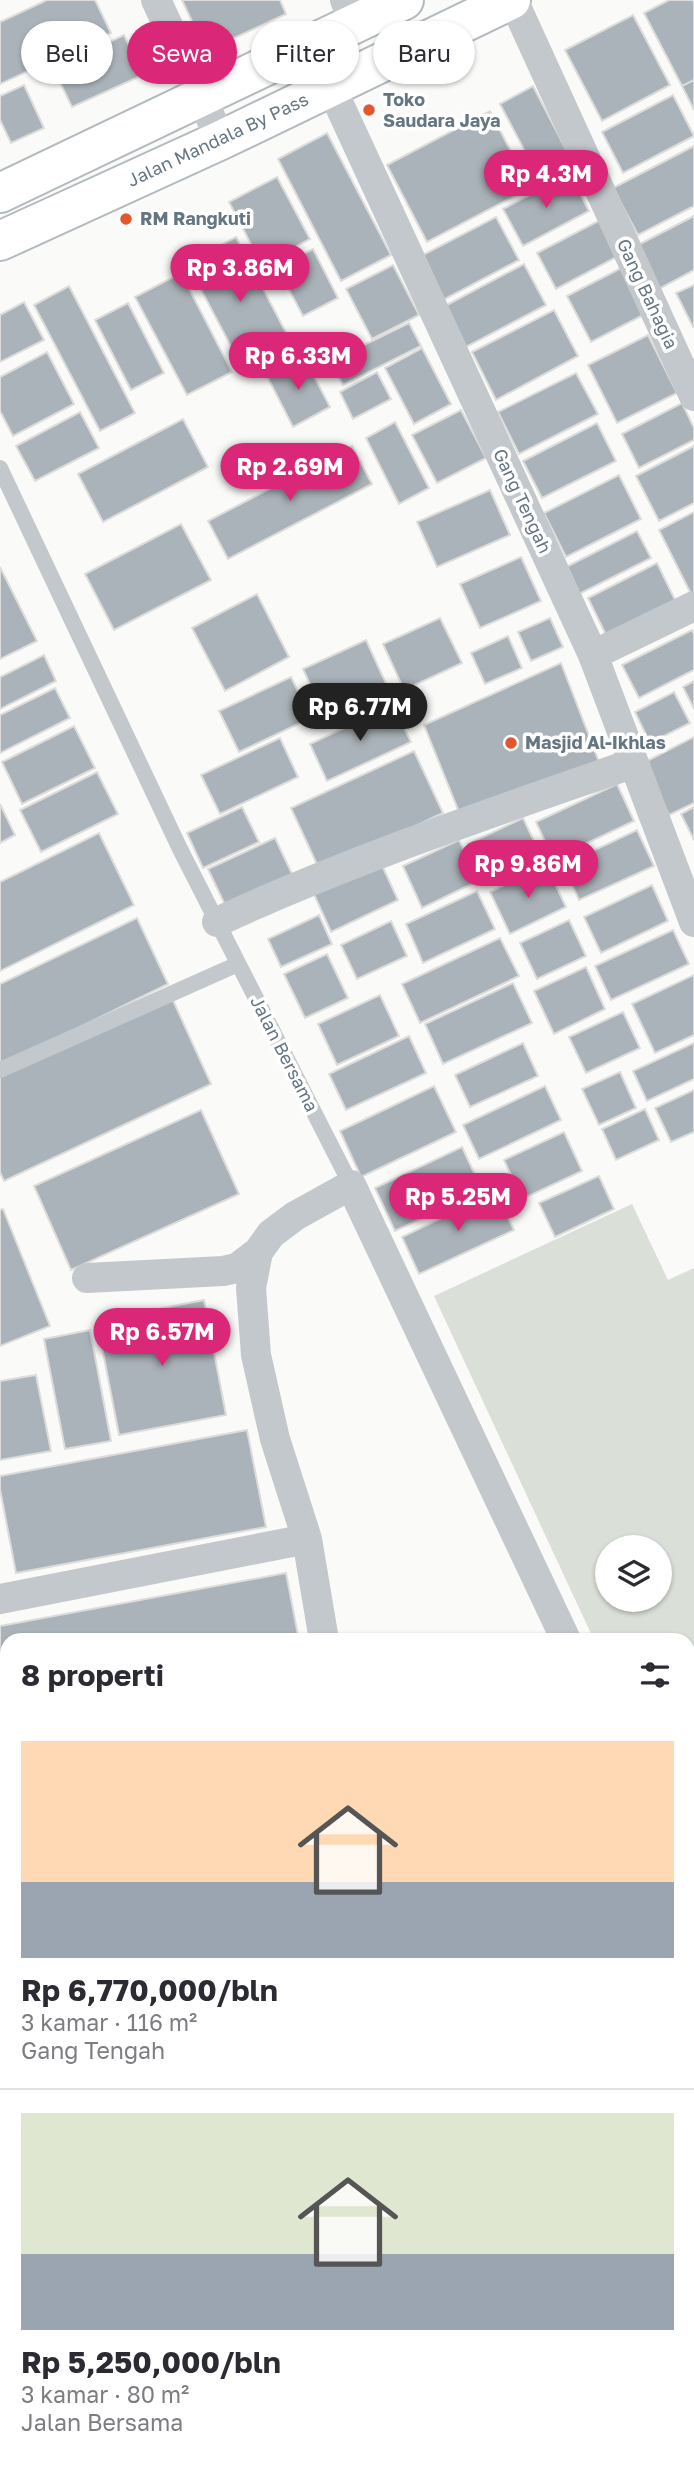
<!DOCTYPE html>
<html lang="id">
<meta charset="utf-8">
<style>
body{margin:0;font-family:"Golos Text",sans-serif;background:#f7f7f7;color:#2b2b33;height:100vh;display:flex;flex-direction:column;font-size:26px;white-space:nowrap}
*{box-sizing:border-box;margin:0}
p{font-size:23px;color:#7c7c81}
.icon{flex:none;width:38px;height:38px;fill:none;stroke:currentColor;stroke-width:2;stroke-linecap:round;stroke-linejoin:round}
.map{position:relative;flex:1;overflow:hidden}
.drawer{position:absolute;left:0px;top:1633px;width:695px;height:842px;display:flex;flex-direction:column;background:#fff;border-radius:21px 21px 0 0;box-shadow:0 2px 5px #0004}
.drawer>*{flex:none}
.top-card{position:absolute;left:21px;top:21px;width:653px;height:63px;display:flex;gap:14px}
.tools{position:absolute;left:595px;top:1535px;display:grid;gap:14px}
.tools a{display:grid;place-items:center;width:77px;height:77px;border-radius:50%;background:#fff;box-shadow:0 2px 5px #0004;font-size:35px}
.price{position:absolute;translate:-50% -60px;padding:0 16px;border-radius:24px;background:#db2777;color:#fff;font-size:23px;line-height:46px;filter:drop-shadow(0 2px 4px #0008)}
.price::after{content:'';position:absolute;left:50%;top:42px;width:21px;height:16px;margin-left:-10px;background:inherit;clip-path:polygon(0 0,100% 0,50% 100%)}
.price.current{background:#222;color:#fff}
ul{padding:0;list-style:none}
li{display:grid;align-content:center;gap:14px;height:371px;padding:0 21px}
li+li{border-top:2px solid #e1e1e2}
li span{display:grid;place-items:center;height:217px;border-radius:0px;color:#555}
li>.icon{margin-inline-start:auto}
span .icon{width:126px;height:126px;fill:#fffc;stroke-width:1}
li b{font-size:30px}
h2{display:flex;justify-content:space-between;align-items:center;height:84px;padding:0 21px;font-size:30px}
.chip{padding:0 24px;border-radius:32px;background:#fff;box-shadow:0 2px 5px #0004;font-size:24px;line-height:63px}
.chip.current{background:#db2777;color:#fff}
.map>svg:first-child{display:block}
</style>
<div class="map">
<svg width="694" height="2473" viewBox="0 0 694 2473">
<rect width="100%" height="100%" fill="#fafaf8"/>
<path fill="#dadfd7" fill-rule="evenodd" d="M 632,1204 L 668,1280 L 694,1268 L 694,1811 L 688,1814 L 688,1640 L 594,1640 L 434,1296 ZM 607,1547 L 660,1547 L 660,1600 L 607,1600 Z"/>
<path fill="#aab3b9" stroke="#dcdcda" stroke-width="2" d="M 47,0 L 95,0 L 111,33 L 0,84 L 0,22 Z
M 182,0 L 280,0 L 286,14 L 206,51 Z
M 669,0 L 693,0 L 694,3 L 694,80 L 682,86 L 644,13 Z
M 633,15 L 670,85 L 602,121 L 565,50 Z
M 124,35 L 143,75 L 72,107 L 53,68 Z
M 694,80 L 694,110 L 682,86 Z
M 24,85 L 44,128 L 11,143 L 0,120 L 0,96 Z
M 533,86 L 572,161 L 539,178 L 500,104 Z
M 673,95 L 694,136 L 623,173 L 602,132 Z
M 490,111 L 530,188 L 427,242 L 387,165 Z
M 327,133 L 391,255 L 341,281 L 278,159 Z
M 694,146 L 694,206 L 638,235 L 613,188 Z
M 570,174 L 589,211 L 523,246 L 503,209 Z
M 277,177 L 310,239 L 262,265 L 229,202 Z
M 694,216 L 694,270 L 659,289 L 636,246 Z
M 496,217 L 519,260 L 443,300 L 421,256 Z
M 604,218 L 622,254 L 556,289 L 537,253 Z
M 236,237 L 293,346 L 244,371 L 187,263 Z
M 313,249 L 338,298 L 303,316 L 277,267 Z
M 524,264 L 546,305 L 464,348 L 443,307 Z
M 393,265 L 419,315 L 372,339 L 346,289 Z
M 627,265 L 651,311 L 591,342 L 567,296 Z
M 181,273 L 232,372 L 187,395 L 135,297 Z
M 694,285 L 694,327 L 693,327 L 676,293 Z
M 69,286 L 135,413 L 100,431 L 34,305 Z
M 24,302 L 44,340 L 0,362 L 0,315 Z
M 128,303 L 164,373 L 131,390 L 95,320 Z
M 554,310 L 578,356 L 496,400 L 472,352 Z
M 409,323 L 421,346 L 343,385 L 331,361 Z
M 648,335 L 677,393 L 617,423 L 588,365 Z
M 422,348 L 451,404 L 414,424 L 385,368 Z
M 47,352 L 74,404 L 13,436 L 0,411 L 0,377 Z
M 304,357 L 330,407 L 293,427 L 267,376 Z
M 377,372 L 391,399 L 353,419 L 340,392 Z
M 576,373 L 598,414 L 519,454 L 498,412 Z
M 682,403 L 694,428 L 694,440 L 639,468 L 622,434 Z
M 461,410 L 486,458 L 437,483 L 412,435 Z
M 80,412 L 99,448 L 35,481 L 16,446 Z
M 183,419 L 208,467 L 103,522 L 78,474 Z
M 395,422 L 429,488 L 399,504 L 366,438 Z
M 597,423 L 616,461 L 542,498 L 523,461 Z
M 352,446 L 372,484 L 228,559 L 208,521 Z
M 694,446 L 694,503 L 659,521 L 636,476 Z
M 619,475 L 641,519 L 566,557 L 544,513 Z
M 490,490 L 510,535 L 437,567 L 417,522 Z
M 694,512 L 694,593 L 691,594 L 659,530 Z
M 181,524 L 211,580 L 114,630 L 85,574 Z
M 637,531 L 651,558 L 579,594 L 566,567 Z
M 521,557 L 541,601 L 480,628 L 460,584 Z
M 657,563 L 676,602 L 607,637 L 588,598 Z
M 0,567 L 37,641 L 0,659 Z
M 257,594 L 289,657 L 225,691 L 192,628 Z
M 440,618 L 462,663 L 404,690 L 383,644 Z
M 550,618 L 563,647 L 531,661 L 518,632 Z
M 692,630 L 694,634 L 694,670 L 639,698 L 622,665 Z
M 508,636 L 522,668 L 485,684 L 471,653 Z
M 366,640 L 388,688 L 325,717 L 303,669 Z
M 44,655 L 56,681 L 0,709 L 0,677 Z
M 561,663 L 599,762 L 461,817 L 424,725 Z
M 291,677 L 311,718 L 239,752 L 219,711 Z
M 694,681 L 694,709 L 683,687 Z
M 55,688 L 70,718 L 0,753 L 0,715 Z
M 674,692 L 690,723 L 650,743 L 635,712 Z
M 393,705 L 411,742 L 327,781 L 310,744 Z
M 74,726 L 95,768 L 22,804 L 2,762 Z
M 694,737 L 694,803 L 669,815 L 643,763 Z
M 280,738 L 298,777 L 220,814 L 201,775 Z
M 414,751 L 443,813 L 320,871 L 291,808 Z
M 97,772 L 118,814 L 41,852 L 20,810 Z
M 617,784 L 634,821 L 553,859 L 536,822 Z
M 0,804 L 15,835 L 0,843 Z
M 242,807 L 259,842 L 203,868 L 187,833 Z
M 694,807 L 694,840 L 681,814 Z
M 523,818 L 541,856 L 486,882 L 468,844 Z
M 637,830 L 654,866 L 579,900 L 563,865 Z
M 99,833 L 134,905 L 0,971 L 0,882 Z
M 275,838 L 294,878 L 227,909 L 208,869 Z
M 459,840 L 478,881 L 422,908 L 403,866 Z
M 380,861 L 398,900 L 331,932 L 313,892 Z
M 546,865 L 566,907 L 510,934 L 490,892 Z
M 652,885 L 668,921 L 601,953 L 584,917 Z
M 477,891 L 495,929 L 423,963 L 406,924 Z
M 319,915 L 332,944 L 281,967 L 268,939 Z
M 137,918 L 168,984 L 0,1066 L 0,984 Z
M 569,920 L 586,956 L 537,979 L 520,943 Z
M 391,921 L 407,956 L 357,979 L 341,945 Z
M 673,930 L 689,964 L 611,1000 L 595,966 Z
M 500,938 L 519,976 L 420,1023 L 402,984 Z
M 327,954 L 348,998 L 305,1018 L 284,974 Z
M 586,967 L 605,1009 L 554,1034 L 534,991 Z
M 694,975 L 694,1035 L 655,1053 L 632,1004 Z
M 513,983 L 532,1023 L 443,1064 L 425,1024 Z
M 380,995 L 399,1036 L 337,1065 L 318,1024 Z
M 171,996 L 211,1084 L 4,1181 L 0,1172 L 0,1075 Z
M 623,1012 L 640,1048 L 586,1073 L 569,1037 Z
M 409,1036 L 426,1073 L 346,1110 L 329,1074 Z
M 523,1043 L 538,1076 L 470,1107 L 455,1075 Z
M 694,1043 L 694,1079 L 647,1101 L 633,1071 Z
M 620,1072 L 636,1108 L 599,1125 L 582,1089 Z
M 434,1086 L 456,1132 L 361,1177 L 340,1131 Z
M 545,1086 L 561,1120 L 479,1159 L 463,1125 Z
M 694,1090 L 694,1132 L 671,1142 L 655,1108 Z
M 645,1109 L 659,1140 L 616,1160 L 602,1129 Z
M 201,1110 L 239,1194 L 71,1270 L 34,1186 Z
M 564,1132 L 582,1171 L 522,1199 L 504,1160 Z
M 462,1147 L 482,1190 L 395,1231 L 375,1188 Z
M 599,1176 L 614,1209 L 555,1237 L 539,1203 Z
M 496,1192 L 514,1230 L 419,1274 L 402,1237 Z
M 3,1209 L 50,1326 L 0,1346 L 0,1210 Z
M 204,1300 L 226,1415 L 119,1435 L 97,1321 Z
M 90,1330 L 111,1441 L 65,1449 L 44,1339 Z
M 36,1375 L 51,1451 L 0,1460 L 0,1381 Z
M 247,1430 L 266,1527 L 16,1573 L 0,1489 L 0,1476 Z
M 286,1573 L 299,1640 L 7,1640 L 7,1738 L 0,1739 L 0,1626 Z
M 7,1762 L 7,1824 L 0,1788 L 0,1763 Z
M 688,1939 L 694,1958 L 694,1971 L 688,1973 Z
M 7,1959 L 7,2005 L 0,1967 L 0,1960 Z
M 694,2023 L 694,2059 L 688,2060 L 688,2024 Z
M 7,2049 L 7,2086 L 3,2087 L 0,2050 Z
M 7,2095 L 7,2130 L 0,2131 L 0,2097 Z
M 694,2191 L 694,2249 L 688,2250 L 688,2192 Z
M 694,2287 L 694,2319 L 689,2288 Z
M 0,2386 L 7,2398 L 7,2411 L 0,2416 Z
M 694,2456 L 694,2473 L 650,2473 L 649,2468 L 688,2468 L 688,2457 Z
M 285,2468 L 343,2468 L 346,2473 L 288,2473 Z
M 353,2468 L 385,2468 L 373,2473 L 356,2473 Z
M 433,2468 L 477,2468 L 478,2471 L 470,2473 L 434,2473 Z
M 519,2468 L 589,2468 L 558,2473 L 520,2473 Z"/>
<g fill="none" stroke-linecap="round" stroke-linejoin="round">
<g stroke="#b3babf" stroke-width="42">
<path id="secondary" d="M 0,193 L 404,0
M 0,241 L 221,140 L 511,0"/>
</g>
<path stroke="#c3c8cc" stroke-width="16" d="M 0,468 L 180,849 L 351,1185
M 0,1070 L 238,964"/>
<path stroke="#c3c8cc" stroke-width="30" d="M 156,0 L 221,140
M 345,0 L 355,24
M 513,0 L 694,396
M 331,87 L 593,655 L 694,922
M 593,655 L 694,606
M 217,922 C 352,859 494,812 634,763
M 87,1278 L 223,1271 L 237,1268 L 258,1252
M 0,1599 L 307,1539
M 324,1640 L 307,1539 L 275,1439 L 256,1355 L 251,1288 L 258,1252 L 271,1234 L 295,1216 L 351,1185 L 566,1640
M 0,1884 L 7,1883
M 688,1885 L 694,1898
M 688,1997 L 694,1996
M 688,2260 L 694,2259
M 0,2359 L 7,2364"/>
<use href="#secondary" stroke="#fff" stroke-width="38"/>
</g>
<g fill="#e4572e" stroke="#fff" stroke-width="2.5">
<circle cx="369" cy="110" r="7"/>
<circle cx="126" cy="219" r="7"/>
<circle cx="511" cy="743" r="7"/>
</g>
<g text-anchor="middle" stroke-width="7" stroke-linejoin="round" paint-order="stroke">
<g font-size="18" font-weight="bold" fill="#657683" stroke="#fff" text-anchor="start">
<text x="383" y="106">Toko<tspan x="383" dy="21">Saudara Jaya</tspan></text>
<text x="140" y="225">RM Rangkuti</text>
<text x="525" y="749">Masjid Al-Ikhlas</text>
</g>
<g font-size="18" fill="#657683" stroke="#fff">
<text transform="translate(218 140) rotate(-25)" y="6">Jalan Mandala By Pass</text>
<text transform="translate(647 294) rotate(65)" y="6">Gang Bahagia</text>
<text transform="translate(522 501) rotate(65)" y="6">Gang Tengah</text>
<text transform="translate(284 1054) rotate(63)" y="6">Jalan Bersama</text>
</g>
</g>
</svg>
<div class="tools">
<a><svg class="icon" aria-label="layers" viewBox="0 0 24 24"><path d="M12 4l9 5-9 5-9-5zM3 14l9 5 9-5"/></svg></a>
</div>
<b class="price" style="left:546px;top:210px">Rp 4.3M</b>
<b class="price" style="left:240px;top:304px">Rp 3.86M</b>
<b class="price" style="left:298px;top:392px">Rp 6.33M</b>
<b class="price" style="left:290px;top:503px">Rp 2.69M</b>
<b class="price current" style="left:360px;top:743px">Rp 6.77M</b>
<b class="price" style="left:528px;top:900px">Rp 9.86M</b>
<b class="price" style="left:458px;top:1233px">Rp 5.25M</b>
<b class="price" style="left:162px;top:1368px">Rp 6.57M</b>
<div class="top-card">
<a class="chip">Beli</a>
<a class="chip current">Sewa</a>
<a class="chip">Filter</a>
<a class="chip">Baru</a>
</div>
<section class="drawer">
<h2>8 properti<svg class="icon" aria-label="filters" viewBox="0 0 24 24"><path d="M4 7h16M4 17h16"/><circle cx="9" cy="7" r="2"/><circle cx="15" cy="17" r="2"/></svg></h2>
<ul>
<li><span style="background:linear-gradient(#ffd9b3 65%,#9aa5b1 0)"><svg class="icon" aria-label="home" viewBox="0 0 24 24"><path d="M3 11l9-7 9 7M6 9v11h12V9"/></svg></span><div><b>Rp 6,770,000/bln</b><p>3 kamar · 116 m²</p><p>Gang Tengah</p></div></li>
<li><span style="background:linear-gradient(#dfe7d0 65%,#9aa5b1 0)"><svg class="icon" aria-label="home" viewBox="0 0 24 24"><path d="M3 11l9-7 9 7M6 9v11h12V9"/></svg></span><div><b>Rp 5,250,000/bln</b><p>3 kamar · 80 m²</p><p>Jalan Bersama</p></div></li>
</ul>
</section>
</div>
